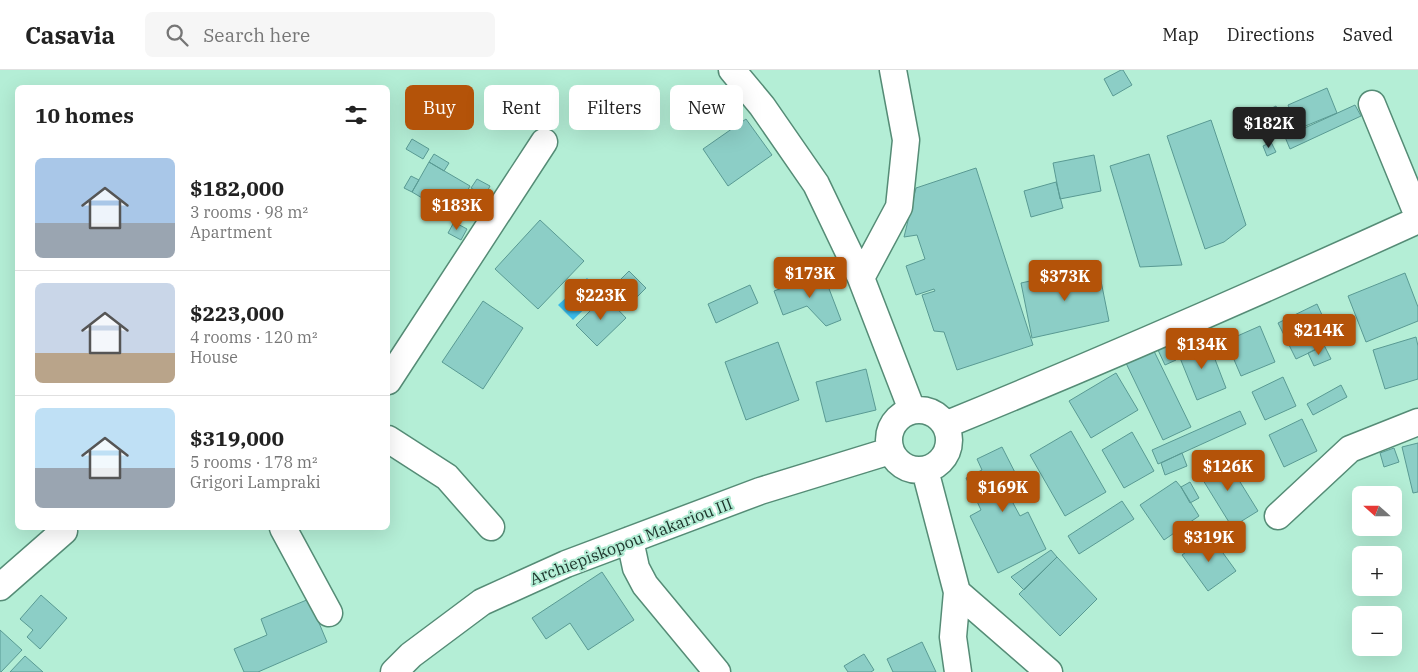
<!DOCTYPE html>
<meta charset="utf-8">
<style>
body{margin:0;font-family:"IBM Plex Serif",serif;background:#f6f6f6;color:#222;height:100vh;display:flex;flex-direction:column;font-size:19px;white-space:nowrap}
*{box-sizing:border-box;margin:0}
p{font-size:16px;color:#767676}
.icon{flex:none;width:28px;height:28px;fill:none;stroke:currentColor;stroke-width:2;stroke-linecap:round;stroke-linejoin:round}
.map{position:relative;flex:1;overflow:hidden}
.drawer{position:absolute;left:15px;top:15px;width:375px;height:445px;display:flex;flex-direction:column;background:#fff;border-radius:8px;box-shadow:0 5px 20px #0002}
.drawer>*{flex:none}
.hud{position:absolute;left:405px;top:15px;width:475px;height:45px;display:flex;gap:10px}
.needle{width:32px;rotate:291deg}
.controls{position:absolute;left:1352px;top:416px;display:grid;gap:10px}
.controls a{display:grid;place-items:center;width:50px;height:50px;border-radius:8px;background:#fff;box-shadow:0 5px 20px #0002;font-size:25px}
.price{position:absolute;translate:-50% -42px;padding:0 11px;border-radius:5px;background:#b45309;color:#fff;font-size:16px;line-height:32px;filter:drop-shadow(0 1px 2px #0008)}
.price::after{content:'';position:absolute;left:50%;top:30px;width:15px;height:11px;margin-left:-8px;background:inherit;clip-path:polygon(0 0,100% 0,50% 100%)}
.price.selected{background:#222;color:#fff}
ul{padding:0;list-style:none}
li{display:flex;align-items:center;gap:15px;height:125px;padding:0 20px}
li+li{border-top:1px solid #e0e0e0}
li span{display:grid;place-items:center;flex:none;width:140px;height:100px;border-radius:8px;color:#555}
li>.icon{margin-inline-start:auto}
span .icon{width:60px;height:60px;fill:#fffc;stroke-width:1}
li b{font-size:21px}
h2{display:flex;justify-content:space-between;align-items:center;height:60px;padding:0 20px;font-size:21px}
.tag{padding:0 18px;border-radius:8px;background:#fff;box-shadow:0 5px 20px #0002;font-size:18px;line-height:45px}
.tag.selected{background:#b45309;color:#fff}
header{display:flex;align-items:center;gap:30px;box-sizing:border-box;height:70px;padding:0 25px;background:#fff;border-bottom:1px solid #e0e0e0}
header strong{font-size:24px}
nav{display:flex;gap:28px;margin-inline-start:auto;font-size:18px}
.search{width:350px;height:45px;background:#f6f6f6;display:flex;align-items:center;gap:12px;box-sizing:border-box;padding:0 18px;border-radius:8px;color:#767676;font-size:19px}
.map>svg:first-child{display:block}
</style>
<header>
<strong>Casavia</strong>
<div class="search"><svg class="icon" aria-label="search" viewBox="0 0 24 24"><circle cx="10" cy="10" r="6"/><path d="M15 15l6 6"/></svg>Search here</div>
<nav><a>Map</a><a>Directions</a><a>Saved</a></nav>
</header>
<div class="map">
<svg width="1418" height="602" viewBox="0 0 1418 602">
<rect width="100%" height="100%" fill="#b4eed6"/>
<path fill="#39bbea" d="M 587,208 L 601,223 L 573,250 L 558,235 Z"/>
<path fill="#8ccec6" stroke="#599a93" d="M 1121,0 L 1123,0 L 1132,15 L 1113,26 L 1104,9 Z
M 1327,18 L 1337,43 L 1298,59 L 1288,35 Z
M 1355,35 L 1361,46 L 1290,79 L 1285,67 Z
M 1276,36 L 1281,47 L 1267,55 L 1262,43 Z
M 1255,41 L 1259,50 L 1245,56 L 1242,46 Z
M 746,49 L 772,85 L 728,116 L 703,79 Z
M 1211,50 L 1246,155 L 1224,172 L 1205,179 L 1167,66 Z
M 412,69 L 429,79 L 423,89 L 406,79 Z
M 1271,72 L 1276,82 L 1267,86 L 1263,76 Z
M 434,84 L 449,93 L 444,101 L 429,92 Z
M 1149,84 L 1182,195 L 1140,197 L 1110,96 Z
M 1094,85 L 1101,121 L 1060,129 L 1053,93 Z
M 429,92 L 470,116 L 459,136 L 462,137 L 456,148 L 412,122 Z
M 976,98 L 1033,275 L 957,300 L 944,262 L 934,261 L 922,225 L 935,221 L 934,219 L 916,225 L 906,196 L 925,189 L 917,165 L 904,167 L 916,118 Z
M 411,106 L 419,110 L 412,122 L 404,118 Z
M 477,109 L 490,116 L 485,126 L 471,118 Z
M 1056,112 L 1063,138 L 1031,147 L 1024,121 Z
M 540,150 L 584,191 L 538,239 L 495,199 Z
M 454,152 L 467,159 L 461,170 L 448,163 Z
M 1098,196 L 1109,251 L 1032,268 L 1021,213 Z
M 629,201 L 646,218 L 630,234 L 613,217 Z
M 823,203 L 841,250 L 826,256 L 807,236 L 783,245 L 774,221 Z
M 1405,203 L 1418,237 L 1418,251 L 1366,272 L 1348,226 Z
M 750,215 L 758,233 L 716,253 L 708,234 Z
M 605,226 L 626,248 L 597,276 L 576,255 Z
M 483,231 L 523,258 L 483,319 L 442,292 Z
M 1317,234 L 1334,271 L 1296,289 L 1278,253 Z
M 1260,256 L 1275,292 L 1241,306 L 1226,271 Z
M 1416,267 L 1418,276 L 1418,309 L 1385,319 L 1373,280 Z
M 1208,271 L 1226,318 L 1197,330 L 1178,283 Z
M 778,272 L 799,330 L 746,350 L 725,292 Z
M 1169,275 L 1176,290 L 1165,295 L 1158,280 Z
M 1324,275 L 1331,289 L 1314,296 L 1308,283 Z
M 1152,277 L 1191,357 L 1163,370 L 1125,291 Z
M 866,299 L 876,340 L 826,352 L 816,312 Z
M 1116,303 L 1138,340 L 1091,368 L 1069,331 Z
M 1283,307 L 1296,336 L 1265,350 L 1252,322 Z
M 1341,315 L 1347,327 L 1313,345 L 1307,334 Z
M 1240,341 L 1246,354 L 1158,394 L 1152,380 Z
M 1302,349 L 1317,381 L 1284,397 L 1269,365 Z
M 1071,361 L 1106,422 L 1065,446 L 1030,385 Z
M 1132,362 L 1154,401 L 1124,418 L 1102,380 Z
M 1418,373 L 1418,422 L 1413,423 L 1402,377 Z
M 1002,377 L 1027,426 L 1013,433 L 1020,446 L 1028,442 L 1046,479 L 998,503 L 970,446 L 981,440 L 966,408 L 982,400 L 977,389 Z
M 1394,378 L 1399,392 L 1384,397 L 1380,383 Z
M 1182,383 L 1187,396 L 1165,405 L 1161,393 Z
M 1224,386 L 1258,441 L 1232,457 L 1198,402 Z
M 1176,411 L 1181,417 L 1199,446 L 1164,470 L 1140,435 Z
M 1190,412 L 1199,428 L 1190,433 L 1181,417 Z
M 1122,431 L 1134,449 L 1079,484 L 1068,466 Z
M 1210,465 L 1236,501 L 1208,521 L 1182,485 Z
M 1051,480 L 1057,487 L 1024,520 L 1011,507 Z
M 1057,487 L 1097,529 L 1060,566 L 1019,524 Z
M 602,502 L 634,550 L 588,580 L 570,553 L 546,569 L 532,548 Z
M 41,525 L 67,548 L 40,579 L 27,567 L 33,560 L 20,549 Z
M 309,529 L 327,572 L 258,602 L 244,602 L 234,579 L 267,565 L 261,549 Z
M 0,560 L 22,580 L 1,602 L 0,602 Z
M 922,572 L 936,602 L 893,602 L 887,589 Z
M 864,584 L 874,600 L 871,602 L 848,602 L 844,596 Z
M 25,586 L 43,602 L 10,602 Z"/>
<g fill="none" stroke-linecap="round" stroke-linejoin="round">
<g stroke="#558c76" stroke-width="29">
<path id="minor" d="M 732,0 L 762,36 L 816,114 L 861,208 L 912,340
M 1372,34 L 1418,146
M 861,208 L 899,137 L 906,70 L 893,0
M 388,311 L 544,72
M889 370a30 30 0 1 1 60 0a30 30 0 1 1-60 0Z
M 945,355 C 1104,290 1262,221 1418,150
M 388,369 L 447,407 L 491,457
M 925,400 L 957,522 L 953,567 L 958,602
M 1278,446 L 1350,379 L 1418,352
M 283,458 L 329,543
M 630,470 L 636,498 L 645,515 L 717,602
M 0,517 L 64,461
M 957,522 L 1049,602
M 394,602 L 411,585 L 482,532 L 566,494 L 760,421 L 890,381"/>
</g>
<use href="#minor" stroke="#fff" stroke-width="26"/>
</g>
<g text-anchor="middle" stroke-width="4" stroke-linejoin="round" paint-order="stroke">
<g font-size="16" fill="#1d342b" stroke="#b4eed6">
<text transform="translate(631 471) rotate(-21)" y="6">Archiepiskopou Makariou III</text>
</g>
</g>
</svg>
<div class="controls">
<a><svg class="needle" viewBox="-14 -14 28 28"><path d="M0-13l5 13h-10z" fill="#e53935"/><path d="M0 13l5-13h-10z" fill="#767676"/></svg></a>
<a>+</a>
<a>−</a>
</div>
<b class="price selected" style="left:1269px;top:79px">$182K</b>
<b class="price" style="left:457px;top:161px">$183K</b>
<b class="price" style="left:810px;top:229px">$173K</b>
<b class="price" style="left:1065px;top:232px">$373K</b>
<b class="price" style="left:601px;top:251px">$223K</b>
<b class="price" style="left:1319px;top:286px">$214K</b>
<b class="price" style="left:1202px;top:300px">$134K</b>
<b class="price" style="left:1228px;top:422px">$126K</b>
<b class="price" style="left:1003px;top:443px">$169K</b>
<b class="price" style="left:1209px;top:493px">$319K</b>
<div class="hud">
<a class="tag selected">Buy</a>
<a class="tag">Rent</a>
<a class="tag">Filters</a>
<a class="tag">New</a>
</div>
<section class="drawer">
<h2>10 homes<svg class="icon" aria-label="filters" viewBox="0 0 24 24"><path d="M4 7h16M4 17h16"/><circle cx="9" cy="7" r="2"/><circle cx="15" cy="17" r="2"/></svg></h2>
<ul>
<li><span style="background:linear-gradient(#a9c7e8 65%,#9aa5b1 0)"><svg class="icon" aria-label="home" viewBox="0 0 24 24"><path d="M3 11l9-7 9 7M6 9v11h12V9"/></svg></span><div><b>$182,000</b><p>3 rooms · 98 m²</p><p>Apartment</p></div></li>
<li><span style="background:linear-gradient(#c9d6e8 70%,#b9a48a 0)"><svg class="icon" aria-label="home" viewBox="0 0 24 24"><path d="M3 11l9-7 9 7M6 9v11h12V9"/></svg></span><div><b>$223,000</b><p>4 rooms · 120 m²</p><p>House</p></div></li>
<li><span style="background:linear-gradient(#bfe0f5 60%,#9aa5b1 0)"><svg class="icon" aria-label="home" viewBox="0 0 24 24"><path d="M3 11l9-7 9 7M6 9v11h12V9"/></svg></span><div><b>$319,000</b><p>5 rooms · 178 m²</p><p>Grigori Lampraki</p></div></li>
</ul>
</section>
</div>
